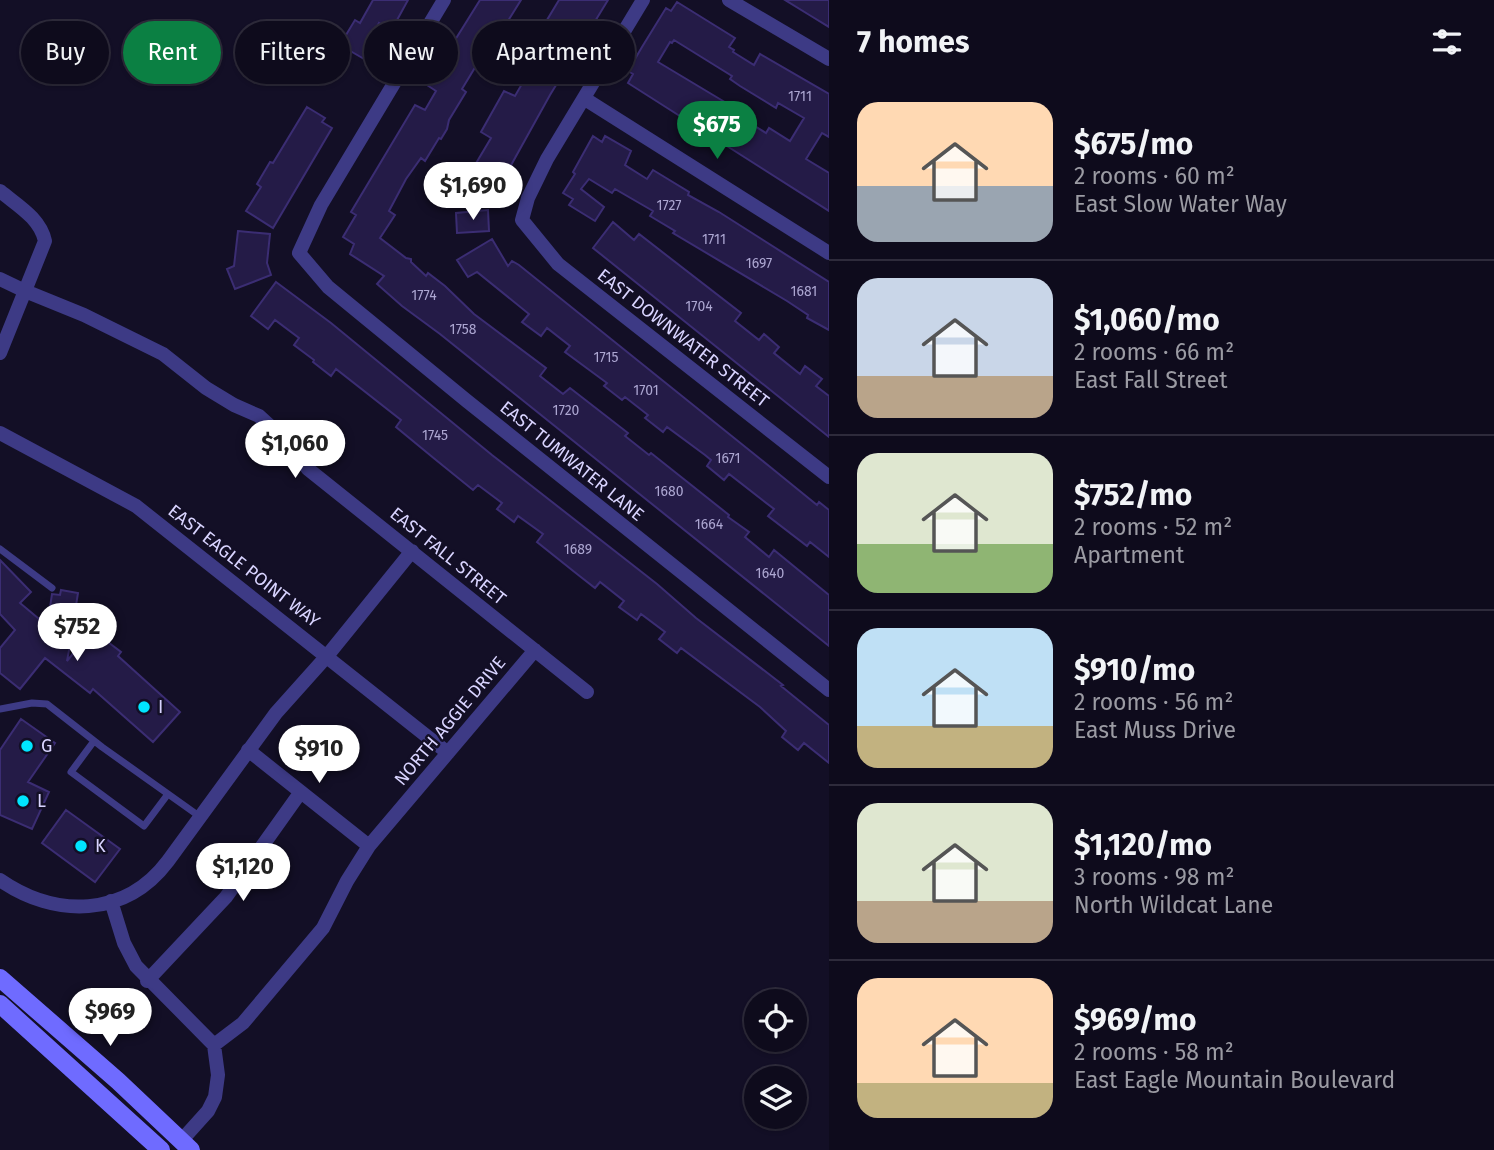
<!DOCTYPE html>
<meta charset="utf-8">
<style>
body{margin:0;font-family:"Fira Sans",sans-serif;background:#171425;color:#f1f3f6;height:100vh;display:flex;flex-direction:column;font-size:26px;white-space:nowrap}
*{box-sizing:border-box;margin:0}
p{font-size:23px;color:#9b9ba3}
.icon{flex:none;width:38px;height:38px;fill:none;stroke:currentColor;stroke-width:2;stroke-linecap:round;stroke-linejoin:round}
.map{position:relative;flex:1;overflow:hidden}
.side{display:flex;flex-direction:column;background:#0e0b1c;width:665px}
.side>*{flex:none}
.hud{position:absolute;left:21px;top:21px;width:665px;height:63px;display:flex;gap:14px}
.controls{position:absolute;left:744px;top:989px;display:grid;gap:14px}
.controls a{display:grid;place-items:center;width:63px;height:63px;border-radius:50%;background:#0e0b1c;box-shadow:0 2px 5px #0004,0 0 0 2px #2e2b3b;font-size:35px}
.price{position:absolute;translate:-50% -60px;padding:0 16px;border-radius:24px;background:#fff;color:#222;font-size:23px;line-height:46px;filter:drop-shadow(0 2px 4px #0008)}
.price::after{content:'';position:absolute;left:50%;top:42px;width:21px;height:16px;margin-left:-10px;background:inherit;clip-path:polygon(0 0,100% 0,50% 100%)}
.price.current{background:#0b8043;color:#fff}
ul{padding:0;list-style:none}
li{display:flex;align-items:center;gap:21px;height:175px;padding:0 28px}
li+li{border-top:2px solid #2e2b3b}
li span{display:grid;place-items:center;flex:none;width:196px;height:140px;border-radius:21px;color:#555}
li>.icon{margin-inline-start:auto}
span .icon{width:84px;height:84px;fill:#fffc;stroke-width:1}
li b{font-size:30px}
h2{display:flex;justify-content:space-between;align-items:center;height:84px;padding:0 28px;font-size:30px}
.pill{padding:0 24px;border-radius:32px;background:#0e0b1c;box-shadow:0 2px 5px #0004,0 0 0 2px #2e2b3b;font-size:24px;line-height:63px}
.pill.current{background:#0b8043;color:#fff}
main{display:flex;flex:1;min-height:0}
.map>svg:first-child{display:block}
</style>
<main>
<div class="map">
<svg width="829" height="1150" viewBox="0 0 829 1150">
<rect width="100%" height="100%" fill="#130f26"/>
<path fill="#241b47" stroke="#3b2d73" stroke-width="2" fill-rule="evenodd" d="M 373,0 L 408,0 L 391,31 L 379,23 L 367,44 L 378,51 L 371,63 L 340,45 L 355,20 L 360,23 Z
M 480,0 L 521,0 L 485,58 L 482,56 L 462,89 L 466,92 L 449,120 L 447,129 L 441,139 L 439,138 L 425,161 L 421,158 L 406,179 L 389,211 L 395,215 L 380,238 L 406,258 L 411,259 L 411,262 L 426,276 L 428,273 L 445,286 L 474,314 L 546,368 L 540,376 L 563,394 L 570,388 L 628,433 L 625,436 L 649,455 L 651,453 L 729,515 L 728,517 L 749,532 L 745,537 L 769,557 L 774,550 L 829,595 L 829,646 L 440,334 L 402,306 L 377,284 L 384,276 L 350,254 L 354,244 L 343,237 L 356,215 L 351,212 L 415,105 L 425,110 L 436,91 L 427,85 Z
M 559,0 L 608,0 L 550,95 L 505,176 L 498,172 L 488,204 L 453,193 L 462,166 L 472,170 L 491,138 L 481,132 L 504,91 L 515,96 L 530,70 L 521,65 L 532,47 L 538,51 L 554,24 L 547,20 Z
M 785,0 L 829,0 L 829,27 L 811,16 Z
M 677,2 L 735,38 L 729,47 L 734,50 L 733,52 L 754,65 L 760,54 L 829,94 L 829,137 L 822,133 L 806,159 L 829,173 L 829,211 L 628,83 L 633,74 L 628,71 L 642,47 L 666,8 L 671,11 ZM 674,40 L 732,76 L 730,79 L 740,86 L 776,108 L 778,103 L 804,118 L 790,141 L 769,128 L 766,133 L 740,117 L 743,113 L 658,62 L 670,42 L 672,43 Z
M 307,107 L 325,118 L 322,122 L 332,128 L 273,228 L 246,211 L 261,187 L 257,184 L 270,162 L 273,163 Z
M 593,136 L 602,142 L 605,136 L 631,151 L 625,165 L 647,179 L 653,170 L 689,192 L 688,195 L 719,212 L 829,282 L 829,330 L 807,318 L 808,315 L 787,301 L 673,233 L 675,231 L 650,216 L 653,211 L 615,189 L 612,193 L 589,179 L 581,189 L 604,207 L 595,221 L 569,205 L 573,199 L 563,193 L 575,174 L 573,172 Z
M 488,210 L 489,231 L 457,233 L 456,213 Z
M 613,222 L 634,240 L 639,234 L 741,313 L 735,321 L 759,340 L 764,334 L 779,347 L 774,353 L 800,374 L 805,366 L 822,379 L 816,386 L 829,396 L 829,437 L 593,248 Z
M 238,231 L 270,234 L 267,263 L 271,275 L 235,289 L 227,269 L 234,266 Z
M 492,239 L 508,266 L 512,261 L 519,265 L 769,466 L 817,505 L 819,502 L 829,510 L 829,557 L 810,542 L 807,546 L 768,516 L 774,509 L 729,474 L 724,480 L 707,466 L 711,460 L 705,455 L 667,427 L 663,432 L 645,418 L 648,415 L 625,397 L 622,400 L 604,386 L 607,383 L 565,352 L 570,346 L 547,328 L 541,336 L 522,322 L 529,314 L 477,272 L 468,277 L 457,260 Z
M 276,282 L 331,323 L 492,455 L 657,584 L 696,618 L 783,685 L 781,686 L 829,725 L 829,763 L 804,743 L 798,750 L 782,737 L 786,731 L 760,707 L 681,648 L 677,653 L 659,639 L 665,632 L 641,614 L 637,620 L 619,607 L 624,601 L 600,582 L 595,588 L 577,574 L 537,542 L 543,534 L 518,516 L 514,522 L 497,509 L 502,503 L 478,485 L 473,490 L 436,460 L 396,427 L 401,420 L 336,369 L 331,376 L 313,362 L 314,360 L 294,345 L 299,338 L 275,320 L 268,329 L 251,316 Z
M 0,560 L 31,592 L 20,603 L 70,645 L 67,661 L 92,630 L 121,652 L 118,656 L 180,712 L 153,742 L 93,689 L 90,693 L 45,658 L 20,689 L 0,673 L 0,648 L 15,630 L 0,614 Z
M 61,590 L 78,593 L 74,618 L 49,614 L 52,594 L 60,595 Z
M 21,719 L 55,743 L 28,782 L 49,792 L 32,829 L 0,815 L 0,750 Z
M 66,810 L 120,849 L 95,882 L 42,843 Z"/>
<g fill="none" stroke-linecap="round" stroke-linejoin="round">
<path stroke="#3d3a85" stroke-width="7" d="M 0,549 L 52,588
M 0,709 L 32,703 L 47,704 L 102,747 L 199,816
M 94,741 L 71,772 L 144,826 L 168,794"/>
<path stroke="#3d3a85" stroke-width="14" d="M 444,0 L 321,205 L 299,253 L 328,287 L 467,401 L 829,690
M 643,0 L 547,159 L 528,198 L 522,220 L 558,264 L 829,477
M 729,0 L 829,59
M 585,99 L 829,253
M 0,191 C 18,206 40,218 45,241 L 0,353
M 0,279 L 25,291 L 84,315 L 163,354 L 206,388 L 234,405 L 259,416 L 283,438 L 308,469 L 587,692
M 0,433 L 136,506 L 448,753
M 248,750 L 369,846
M 0,880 C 55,918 125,918 168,861 L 276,713 L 327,656 L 412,551
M 111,901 L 124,943 L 136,966 L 214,1045 L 218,1075 L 215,1097 L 208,1111 L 181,1141
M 147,981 L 226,897 L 300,793
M 214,1045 L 243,1023 L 323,928 L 347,881 L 369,846 L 535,650"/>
<path stroke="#6f6bff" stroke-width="18" d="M 0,978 L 118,1081 L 191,1150
M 0,1004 L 161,1150"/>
</g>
<g fill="#00e5ff" stroke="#130f26" stroke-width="2.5">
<circle cx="144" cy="707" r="7"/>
<circle cx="27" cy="746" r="7"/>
<circle cx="23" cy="801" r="7"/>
<circle cx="81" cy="846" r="7"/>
</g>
<g text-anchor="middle" stroke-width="5" stroke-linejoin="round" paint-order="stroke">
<g font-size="14" fill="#aca6d1">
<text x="800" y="101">1711</text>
<text x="669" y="210">1727</text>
<text x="714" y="244">1711</text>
<text x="759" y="268">1697</text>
<text x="804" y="296">1681</text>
<text x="424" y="300">1774</text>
<text x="699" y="311">1704</text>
<text x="463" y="334">1758</text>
<text x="606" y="362">1715</text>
<text x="646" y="395">1701</text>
<text x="566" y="415">1720</text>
<text x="435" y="440">1745</text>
<text x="728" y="463">1671</text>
<text x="669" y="496">1680</text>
<text x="709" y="529">1664</text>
<text x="578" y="554">1689</text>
<text x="770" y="578">1640</text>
</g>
<g font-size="18" fill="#d9d4ff" stroke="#130f26">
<text transform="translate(683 338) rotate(38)" y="6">EAST DOWNWATER STREET</text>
<text transform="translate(572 461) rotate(39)" y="6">EAST TUMWATER LANE</text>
<text transform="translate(448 556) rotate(39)" y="6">EAST FALL STREET</text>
<text transform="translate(244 566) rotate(38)" y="6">EAST EAGLE POINT WAY</text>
<text transform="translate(450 721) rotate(-50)" y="6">NORTH AGGIE DRIVE</text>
</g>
<g font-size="18" fill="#d9d4ff" stroke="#130f26" text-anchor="start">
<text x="158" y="713">I</text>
<text x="41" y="752">G</text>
<text x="37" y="807">L</text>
<text x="95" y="852">K</text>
</g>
</g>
</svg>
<div class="controls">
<a><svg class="icon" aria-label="locate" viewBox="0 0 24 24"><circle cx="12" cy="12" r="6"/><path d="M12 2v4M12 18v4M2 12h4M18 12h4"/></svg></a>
<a><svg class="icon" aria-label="layers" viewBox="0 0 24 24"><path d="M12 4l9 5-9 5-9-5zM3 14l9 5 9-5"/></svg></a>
</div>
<b class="price current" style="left:717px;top:161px">$675</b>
<b class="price" style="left:473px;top:222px">$1,690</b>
<b class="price" style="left:295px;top:480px">$1,060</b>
<b class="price" style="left:77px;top:663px">$752</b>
<b class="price" style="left:319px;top:785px">$910</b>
<b class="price" style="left:243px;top:903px">$1,120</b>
<b class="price" style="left:110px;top:1048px">$969</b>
<div class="hud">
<a class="pill">Buy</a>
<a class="pill current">Rent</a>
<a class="pill">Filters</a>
<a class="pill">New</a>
<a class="pill">Apartment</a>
</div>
</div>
<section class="side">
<h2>7 homes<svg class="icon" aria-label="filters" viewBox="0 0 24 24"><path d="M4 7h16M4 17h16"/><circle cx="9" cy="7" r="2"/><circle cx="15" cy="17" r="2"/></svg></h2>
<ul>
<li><span style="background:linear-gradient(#ffd9b3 60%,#9aa5b1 0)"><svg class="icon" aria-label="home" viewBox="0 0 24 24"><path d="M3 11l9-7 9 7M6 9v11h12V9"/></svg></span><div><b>$675/mo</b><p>2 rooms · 60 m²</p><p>East Slow Water Way</p></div></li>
<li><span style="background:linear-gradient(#c9d6e8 70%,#b9a48a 0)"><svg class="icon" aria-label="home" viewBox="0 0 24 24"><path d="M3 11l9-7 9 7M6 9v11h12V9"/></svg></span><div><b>$1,060/mo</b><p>2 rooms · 66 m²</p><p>East Fall Street</p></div></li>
<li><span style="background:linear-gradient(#dfe7d0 65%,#8fb573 0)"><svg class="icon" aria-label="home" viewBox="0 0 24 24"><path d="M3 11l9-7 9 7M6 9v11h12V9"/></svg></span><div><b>$752/mo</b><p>2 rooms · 52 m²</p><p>Apartment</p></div></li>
<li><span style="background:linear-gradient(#bfe0f5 70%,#c2b280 0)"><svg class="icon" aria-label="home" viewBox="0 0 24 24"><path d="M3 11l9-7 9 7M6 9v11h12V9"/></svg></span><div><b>$910/mo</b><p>2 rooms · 56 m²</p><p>East Muss Drive</p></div></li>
<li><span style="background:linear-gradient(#dfe7d0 70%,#b9a48a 0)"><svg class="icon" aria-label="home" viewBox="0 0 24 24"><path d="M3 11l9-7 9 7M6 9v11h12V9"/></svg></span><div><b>$1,120/mo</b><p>3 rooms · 98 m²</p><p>North Wildcat Lane</p></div></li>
<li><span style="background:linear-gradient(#ffd9b3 75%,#c2b280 0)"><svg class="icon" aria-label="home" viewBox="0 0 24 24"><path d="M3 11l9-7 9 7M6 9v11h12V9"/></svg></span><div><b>$969/mo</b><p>2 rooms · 58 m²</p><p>East Eagle Mountain Boulevard</p></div></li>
</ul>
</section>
</main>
